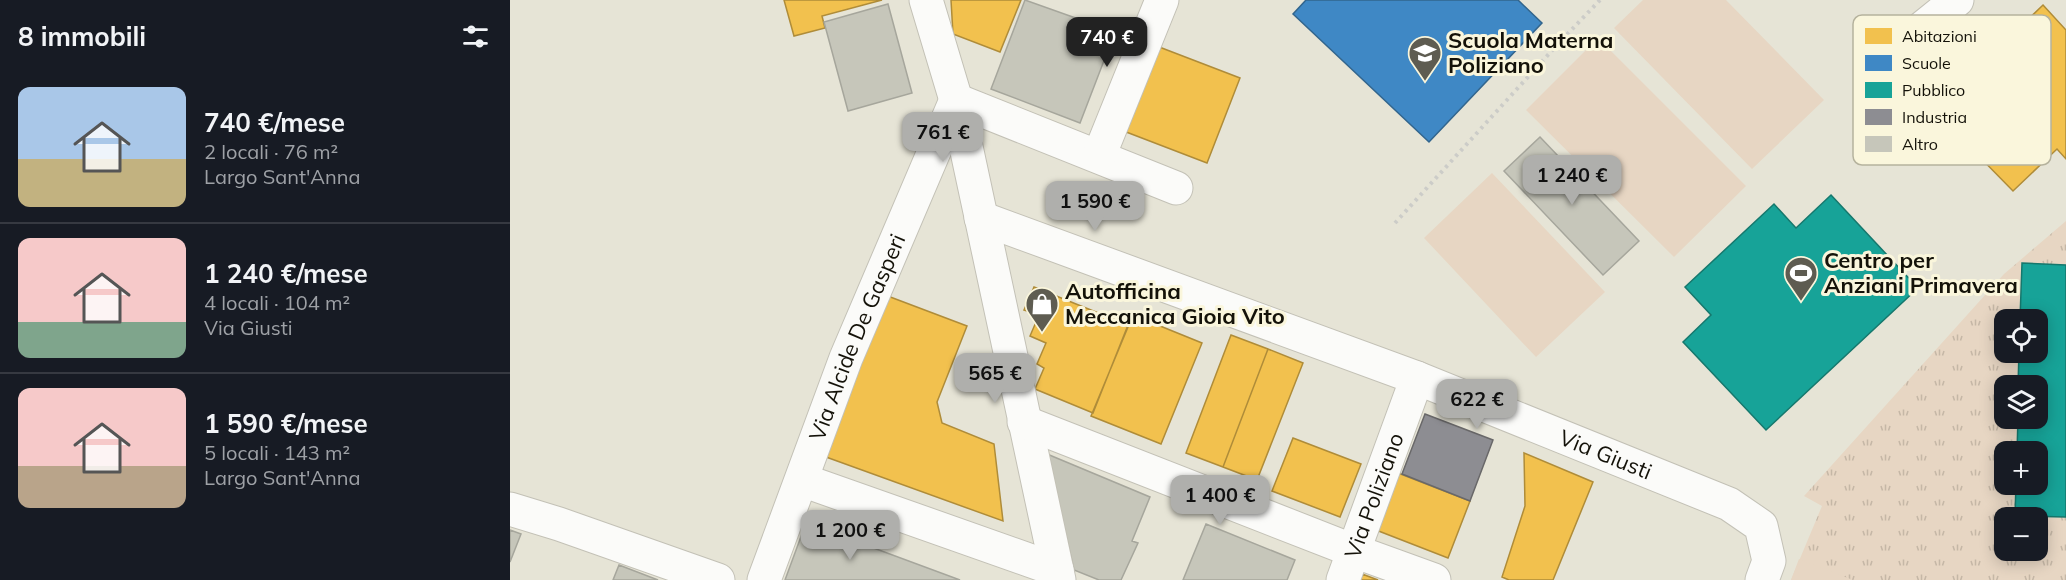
<!DOCTYPE html>
<html lang="it">
<meta charset="utf-8">
<style>
body{margin:0;font-family:Mulish,sans-serif;background:#242831;color:#f1f3f6;height:100vh;display:flex;flex-direction:column;font-size:22px;white-space:nowrap}
*{box-sizing:border-box;margin:0}
p{font-size:20px;color:#9ea1a6}
.icon{flex:none;width:33px;height:33px;fill:none;stroke:currentColor;stroke-width:2;stroke-linecap:round;stroke-linejoin:round}
.map{position:relative;flex:1;overflow:hidden}
.panel{display:flex;flex-direction:column;background:#171b24;width:510px}
.panel>*{flex:none}
.tools{position:absolute;left:1484px;top:309px;display:grid;gap:12px}
.tools a{display:grid;place-items:center;width:54px;height:54px;border-radius:12px;background:#171b24;box-shadow:0 3px 15px #0003;font-size:30px}
.price{position:absolute;translate:-50% -51px;padding:0 14px;border-radius:12px;background:#afafac;color:#111;font-size:20px;line-height:39px;filter:drop-shadow(0 2px 3px #0008)}
.price::after{content:'';position:absolute;left:50%;top:36px;width:18px;height:14px;margin-left:-9px;background:inherit;clip-path:polygon(0 0,100% 0,50% 100%)}
.price.current{background:#222;color:#fff}
ul{padding:0;list-style:none}
li{display:flex;align-items:center;gap:18px;height:150px;padding:0 18px}
li+li{border-top:2px solid #363941}
li span{display:grid;place-items:center;flex:none;width:168px;height:120px;border-radius:12px;color:#555}
li>.icon{margin-inline-start:auto}
span .icon{width:72px;height:72px;fill:#fffc;stroke-width:1}
li b{font-size:26px}
h2{display:flex;justify-content:space-between;align-items:center;height:72px;padding:0 18px;font-size:26px}
main{display:flex;flex:1;min-height:0}
.map>svg:first-child{display:block}
</style>
<main>
<section class="panel">
<h2>8 immobili<svg class="icon" aria-label="filters" viewBox="0 0 24 24"><path d="M4 7h16M4 17h16"/><circle cx="9" cy="7" r="2"/><circle cx="15" cy="17" r="2"/></svg></h2>
<ul>
<li><span style="background:linear-gradient(#a9c7e8 60%,#c2b280 0)"><svg class="icon" aria-label="home" viewBox="0 0 24 24"><path d="M3 11l9-7 9 7M6 9v11h12V9"/></svg></span><div><b>740 €/mese</b><p>2 locali · 76 m²</p><p>Largo Sant'Anna</p></div></li>
<li><span style="background:linear-gradient(#f6c9c9 70%,#7fa58c 0)"><svg class="icon" aria-label="home" viewBox="0 0 24 24"><path d="M3 11l9-7 9 7M6 9v11h12V9"/></svg></span><div><b>1 240 €/mese</b><p>4 locali · 104 m²</p><p>Via Giusti</p></div></li>
<li><span style="background:linear-gradient(#f6c9c9 65%,#b9a48a 0)"><svg class="icon" aria-label="home" viewBox="0 0 24 24"><path d="M3 11l9-7 9 7M6 9v11h12V9"/></svg></span><div><b>1 590 €/mese</b><p>5 locali · 143 m²</p><p>Largo Sant'Anna</p></div></li>
</ul>
</section>
<div class="map">
<svg width="1556" height="580" viewBox="0 0 1556 580">
<defs>
<pattern id="park-tufts" width="24" height="20" patternUnits="userSpaceOnUse" patternTransform="scale(1.5)"><rect width="24" height="20" fill="#e7d6c3"/><path d="M3 7l-1-3M5 7V3M7 7l1-3M15 17l-1-3M17 17v-4M19 17l1-3" fill="none" stroke="#c5b7a6"/></pattern>
</defs>
<rect width="100%" height="100%" fill="#e6e4d6"/>
<path fill="url(#park-tufts)" fill-rule="evenodd" d="M 1556,221 L 1556,580 L 1281,580 L 1312,506 L 1294,496 L 1494,274 ZM 1494,320 L 1527,320 L 1527,352 L 1494,352 ZM 1494,386 L 1527,386 L 1527,418 L 1494,418 ZM 1494,452 L 1527,452 L 1527,484 L 1494,484 ZM 1494,518 L 1527,518 L 1527,550 L 1494,550 Z"/>
<path fill="#e7d6c3" d="M 1133,0 L 1216,0 L 1314,100 L 1242,169 L 1104,28 Z
M 1088,38 L 1236,186 L 1164,257 L 1016,110 Z
M 982,173 L 1095,292 L 1026,357 L 914,238 Z
M 1289,559 L 1343,580 L 1281,580 Z"/>
<path fill="#f2c14e" stroke="#af8c39" stroke-width="1.5" d="M 274,0 L 372,0 L 312,16 L 315,28 L 284,36 Z
M 441,0 L 511,0 L 490,52 L 443,34 Z
M 1533,5 L 1556,30 L 1556,159 L 1547,149 L 1503,191 L 1454,141 L 1510,88 L 1480,56 Z
M 644,45 L 730,78 L 697,163 L 611,130 Z
M 524,287 L 618,325 L 583,413 L 525,389 L 534,368 L 527,364 L 536,343 L 520,336 L 529,315 L 514,310 Z
M 375,295 L 457,326 L 427,402 L 432,423 L 484,444 L 493,521 L 316,457 Z
M 623,315 L 692,343 L 651,444 L 581,416 Z
M 721,335 L 758,349 L 713,467 L 676,453 Z
M 758,349 L 793,363 L 747,480 L 713,467 Z
M 783,438 L 851,464 L 830,517 L 762,491 Z
M 1014,453 L 1083,482 L 1043,580 L 999,580 L 992,577 L 1015,506 Z
M 888,473 L 960,501 L 938,558 L 866,530 Z
M 852,574 L 868,580 L 850,580 Z"/>
<path fill="#3f88c5" stroke="#32658d" stroke-width="1.5" d="M 796,0 L 1008,0 L 1032,23 L 919,142 L 783,14 Z"/>
<path fill="#17a398" stroke="#16786d" stroke-width="1.5" d="M 1321,195 L 1408,288 L 1256,430 L 1173,342 L 1201,315 L 1175,287 L 1264,204 L 1286,228 Z
M 1512,263 L 1556,265 L 1556,517 L 1505,516 L 1506,484 L 1527,484 L 1527,452 L 1507,452 L 1508,418 L 1527,418 L 1527,386 L 1508,386 L 1509,352 L 1527,352 L 1527,320 L 1510,320 Z"/>
<path fill="#8d8d92" stroke="#696869" stroke-width="1.5" d="M 915,414 L 983,440 L 960,501 L 892,474 Z"/>
<path fill="#c6c6ba" stroke="#a6a69c" stroke-width="1.5" d="M 515,0 L 605,32 L 570,123 L 481,89 Z
M 378,4 L 402,93 L 338,111 L 314,22 Z
M 1030,137 L 1129,241 L 1093,275 L 994,171 Z
M 537,454 L 640,497 L 622,541 L 628,543 L 611,580 L 589,580 L 564,570 Z
M 296,523 L 450,580 L 275,580 Z
M 696,524 L 785,560 L 777,580 L 673,580 Z
M 0,530 L 11,534 L 0,562 Z
M 109,565 L 148,580 L 103,580 Z"/>
<g fill="none" stroke-linecap="round" stroke-linejoin="round">
<g stroke="#c3c1b6" stroke-width="35">
<g id="minor">
<path d="M 416,0 L 446,100 L 549,580"/>
<path d="M 1406,33 L 1447,0"/>
<path d="M 446,100 L 666,188"/>
<path d="M 589,156 L 652,0"/>
<path id="s1" d="M 471,218 L 907,378 L 1219,504 L 1251,526 L 1259,561 L 1252,580"/>
<path d="M 514,422 L 844,551 L 924,580"/>
<path d="M 292,480 L 547,570"/>
<path d="M 0,509 L 49,524 L 208,580"/>
<path id="s2" d="M 254,580 L 336,358 L 446,100"/>
<path id="s3" d="M 833,580 L 907,378"/>
</g>
</g>
<path stroke="#ccccc8" stroke-width="4" stroke-dasharray="3 4.5" stroke-linecap="butt" d="M 885,223 L 1047,45 L 1090,0"/>
<use href="#minor" stroke="#fbfbf9" stroke-width="33"/>
</g>
<defs>
<g id="school-pin" transform="scale(1.725)"><path d="M0 17L-7.5 6A9.5 9.5 0 1 1 7.5 6Z" fill="#5e5c51" stroke="#faf6dc"/><path d="M0-5L7-2L0 1L-7-2ZM-4 1L0 2.5L4 1V4Q0 6-4 4Z" fill="#fff"/></g>
<g id="stadium-pin" transform="scale(1.725)"><path d="M0 17L-7.5 6A9.5 9.5 0 1 1 7.5 6Z" fill="#5e5c51" stroke="#faf6dc"/><path d="M0-5a6.5 5 0 1 0 0 10a6.5 5 0 1 0 0-10ZM-3.5-1.8h7v3.6h-7Z" fill="#fff"/></g>
<g id="shop-pin" transform="scale(1.725)"><path d="M0 17L-7.5 6A9.5 9.5 0 1 1 7.5 6Z" fill="#5e5c51" stroke="#faf6dc"/><path d="M-5-2.5h2.3a2.7 3.5 0 0 1 5.4 0H5L5.5 6h-11ZM-1.5-2.5h3a1.5 2.3 0 0 0-3 0Z" fill="#fff"/></g>
</defs>
<g fill-rule="evenodd">
<use href="#school-pin" x="915" y="53"/>
<use href="#stadium-pin" x="1291" y="273"/>
<use href="#shop-pin" x="532" y="304"/>
</g>
<g text-anchor="middle" stroke-width="6" stroke-linejoin="round" paint-order="stroke">
<g font-size="22" font-weight="bold" fill="#141209" stroke="#faf6dc" text-anchor="start">
<text x="938" y="48">Scuola Materna<tspan x="938" dy="25">Poliziano</tspan></text>
<text x="1314" y="268">Centro per<tspan x="1314" dy="25">Anziani Primavera</tspan></text>
<text x="555" y="299">Autofficina<tspan x="555" dy="25">Meccanica Gioia Vito</tspan></text>
</g>
<g font-size="22" fill="#141209" stroke="#faf6dc">
<text dy="8" stroke="none"><textPath href="#s2" startOffset="260">Via Alcide De Gasperi</textPath></text>
<text dy="8" stroke="none"><textPath href="#s1" startOffset="668">Via Giusti</textPath></text>
<text dy="8" stroke="none"><textPath href="#s3" startOffset="90">Via Poliziano</textPath></text>
</g>
</g>
<rect x="1343" y="15" width="198" height="150" rx="9" fill="#faf6dc" stroke="#b5b29d" stroke-width="1.5"/>
<rect x="1355" y="28" width="27" height="16" fill="#f2c14e"/>
<rect x="1355" y="55" width="27" height="16" fill="#3f88c5"/>
<rect x="1355" y="82" width="27" height="16" fill="#17a398"/>
<rect x="1355" y="109" width="27" height="16" fill="#8d8d92"/>
<rect x="1355" y="136" width="27" height="16" fill="#c6c6ba"/>
<g font-size="16" fill="#141209">
<text x="1392" y="42">Abitazioni</text>
<text x="1392" y="69">Scuole</text>
<text x="1392" y="96">Pubblico</text>
<text x="1392" y="123">Industria</text>
<text x="1392" y="150">Altro</text>
</g>
</svg>
<div class="tools">
<a><svg class="icon" aria-label="locate" viewBox="0 0 24 24"><circle cx="12" cy="12" r="6"/><path d="M12 2v4M12 18v4M2 12h4M18 12h4"/></svg></a>
<a><svg class="icon" aria-label="layers" viewBox="0 0 24 24"><path d="M12 4l9 5-9 5-9-5zM3 14l9 5 9-5"/></svg></a>
<a>+</a>
<a>−</a>
</div>
<b class="price current" style="left:597px;top:68px">740 €</b>
<b class="price" style="left:433px;top:163px">761 €</b>
<b class="price" style="left:1062px;top:206px">1 240 €</b>
<b class="price" style="left:585px;top:232px">1 590 €</b>
<b class="price" style="left:485px;top:404px">565 €</b>
<b class="price" style="left:967px;top:430px">622 €</b>
<b class="price" style="left:710px;top:526px">1 400 €</b>
<b class="price" style="left:340px;top:561px">1 200 €</b>
</div>
</main>
